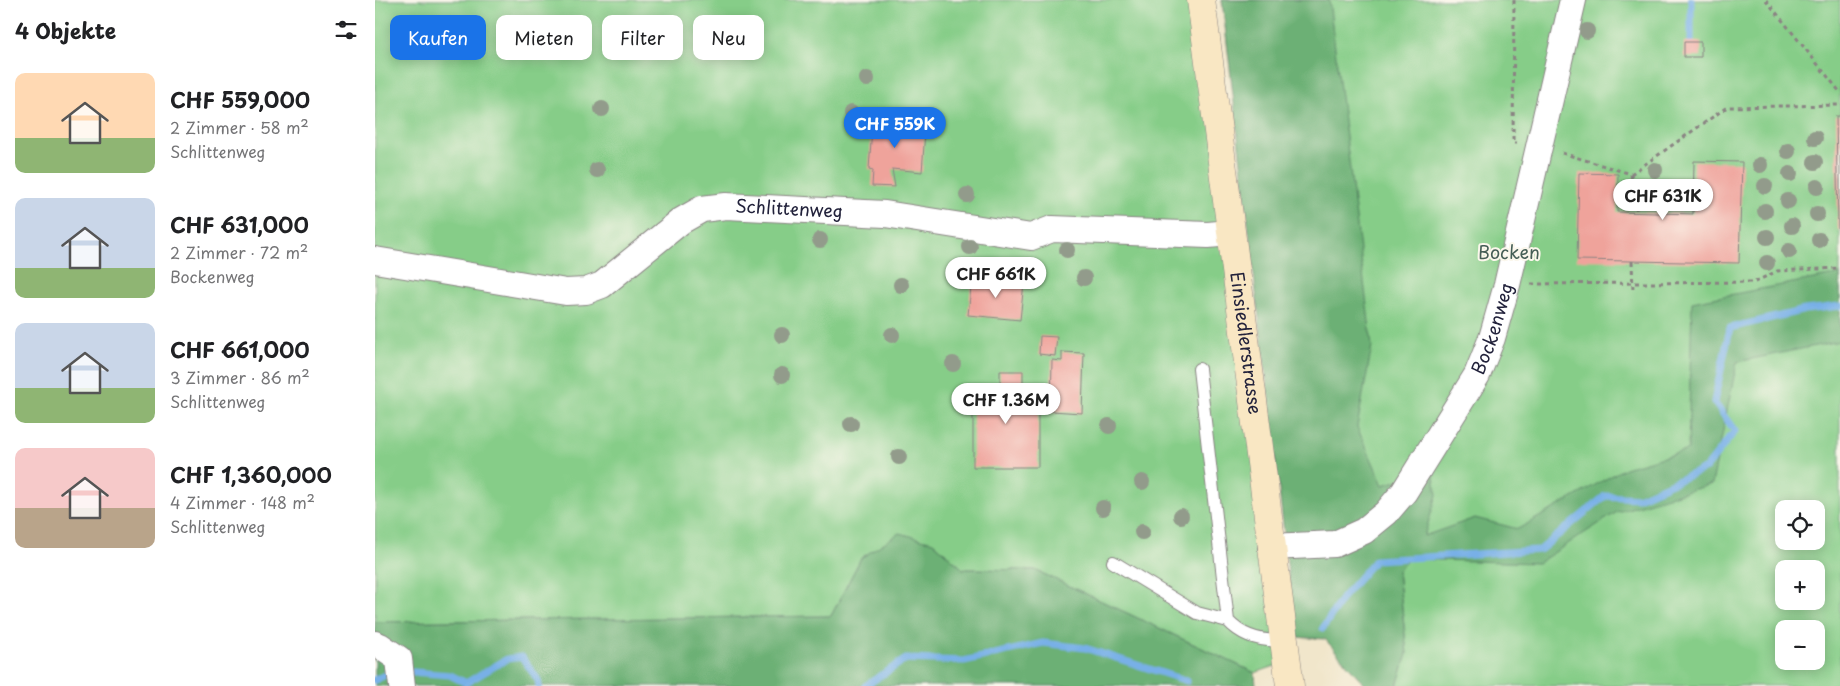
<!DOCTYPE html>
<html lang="de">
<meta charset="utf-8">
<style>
body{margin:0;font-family:"Playpen Sans",sans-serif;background:#f2f2f2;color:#202124;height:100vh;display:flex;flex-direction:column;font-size:19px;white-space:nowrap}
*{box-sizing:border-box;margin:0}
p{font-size:16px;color:#757577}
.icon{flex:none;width:28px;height:28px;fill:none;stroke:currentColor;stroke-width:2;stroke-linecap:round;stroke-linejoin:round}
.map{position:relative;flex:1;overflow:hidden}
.side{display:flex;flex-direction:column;background:#fff;width:375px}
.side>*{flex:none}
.banner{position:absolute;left:15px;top:15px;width:475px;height:45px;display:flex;gap:10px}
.fabs{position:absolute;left:1400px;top:500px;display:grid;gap:10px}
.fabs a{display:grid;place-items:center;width:50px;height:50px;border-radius:10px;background:#fff;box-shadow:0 2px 12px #0003;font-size:25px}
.price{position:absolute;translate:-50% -42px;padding:0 11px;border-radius:18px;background:#fff;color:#222;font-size:16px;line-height:32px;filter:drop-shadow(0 1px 2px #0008)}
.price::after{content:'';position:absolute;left:50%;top:30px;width:15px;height:11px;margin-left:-8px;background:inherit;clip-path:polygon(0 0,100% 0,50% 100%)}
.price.on{background:#1a73e8;color:#fff}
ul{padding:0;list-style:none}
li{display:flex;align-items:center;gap:15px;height:125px;padding:0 15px}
li span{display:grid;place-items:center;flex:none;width:140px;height:100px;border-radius:10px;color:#555}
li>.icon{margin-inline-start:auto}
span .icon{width:60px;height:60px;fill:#fffc;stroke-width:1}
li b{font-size:21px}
h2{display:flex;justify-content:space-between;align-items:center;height:60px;padding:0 15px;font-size:21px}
.chip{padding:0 18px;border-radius:10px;background:#fff;box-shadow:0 2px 12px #0003;font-size:18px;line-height:45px}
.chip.on{background:#1a73e8;color:#fff}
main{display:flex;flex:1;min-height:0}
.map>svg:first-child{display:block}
</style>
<main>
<section class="side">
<h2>4 Objekte<svg class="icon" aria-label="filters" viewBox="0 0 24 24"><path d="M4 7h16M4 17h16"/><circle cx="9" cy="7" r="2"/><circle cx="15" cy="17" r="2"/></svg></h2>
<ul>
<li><span style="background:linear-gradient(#ffd9b3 65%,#8fb573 0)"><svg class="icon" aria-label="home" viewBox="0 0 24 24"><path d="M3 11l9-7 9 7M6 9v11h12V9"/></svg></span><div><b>CHF 559,000</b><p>2 Zimmer · 58 m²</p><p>Schlittenweg</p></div></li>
<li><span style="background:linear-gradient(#c9d6e8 70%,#8fb573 0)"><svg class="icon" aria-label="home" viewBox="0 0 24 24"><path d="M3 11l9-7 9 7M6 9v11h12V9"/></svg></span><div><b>CHF 631,000</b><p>2 Zimmer · 72 m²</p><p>Bockenweg</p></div></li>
<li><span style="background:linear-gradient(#c9d6e8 65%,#8fb573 0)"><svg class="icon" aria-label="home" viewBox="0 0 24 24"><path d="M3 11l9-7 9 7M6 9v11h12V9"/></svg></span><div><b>CHF 661,000</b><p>3 Zimmer · 86 m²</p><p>Schlittenweg</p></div></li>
<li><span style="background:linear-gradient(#f6c9c9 60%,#b9a48a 0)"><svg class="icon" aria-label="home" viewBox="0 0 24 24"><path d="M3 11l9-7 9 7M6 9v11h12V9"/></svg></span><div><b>CHF 1,360,000</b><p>4 Zimmer · 148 m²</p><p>Schlittenweg</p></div></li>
</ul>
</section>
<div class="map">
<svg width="1465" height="686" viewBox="0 0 1465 686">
<rect width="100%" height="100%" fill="#fbf7ec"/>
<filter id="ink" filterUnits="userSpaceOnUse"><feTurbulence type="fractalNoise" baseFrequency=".02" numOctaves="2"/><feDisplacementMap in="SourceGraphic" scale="10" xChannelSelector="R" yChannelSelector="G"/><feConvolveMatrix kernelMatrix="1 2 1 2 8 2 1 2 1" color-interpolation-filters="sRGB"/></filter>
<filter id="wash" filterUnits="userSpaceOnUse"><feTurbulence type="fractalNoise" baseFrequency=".0096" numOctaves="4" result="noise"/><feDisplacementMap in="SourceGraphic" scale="20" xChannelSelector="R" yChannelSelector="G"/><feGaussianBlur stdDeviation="1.12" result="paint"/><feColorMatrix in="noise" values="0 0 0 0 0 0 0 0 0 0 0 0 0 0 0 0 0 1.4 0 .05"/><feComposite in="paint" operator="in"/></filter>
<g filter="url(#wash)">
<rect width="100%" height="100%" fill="#f1e6cb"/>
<path fill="#86cd88" stroke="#547862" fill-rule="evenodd" d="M 0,0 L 822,0 L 912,662 L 880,673 L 660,570 L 588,569 L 558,542 L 486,558 L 456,616 L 0,622 Z
M 847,0 L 1465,0 L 1465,686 L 1022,686 L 1032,654 L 1023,571 L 1032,560 L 919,580 ZM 1409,509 L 1441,509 L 1441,541 L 1409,541 ZM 1409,569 L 1441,569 L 1441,601 L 1409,601 ZM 1409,629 L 1441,629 L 1441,661 L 1409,661 Z"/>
<path fill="#6cb074" stroke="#476958" d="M 847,0 L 954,0 L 997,346 L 982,427 L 1008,485 L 1058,470 L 1062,495 L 1049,536 L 1100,518 L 1143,529 L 1250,468 L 1313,450 L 1317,302 L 1465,274 L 1465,341 L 1362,362 L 1337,484 L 1242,512 L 1163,563 L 1033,559 L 1023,571 L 1032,654 L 1022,686 L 991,686 L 950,639 L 919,637 L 909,533 Z
M 524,533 L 558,542 L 588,569 L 660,570 L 880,673 L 881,686 L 0,686 L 0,622 L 456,616 L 486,558 Z"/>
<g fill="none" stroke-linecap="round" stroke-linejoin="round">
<path stroke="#78b0e7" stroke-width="7" d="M 1316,0 L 1316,42
M 948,628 L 968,597 L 1000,560 L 1165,550 L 1230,496 L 1263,498 L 1331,468 L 1360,431 L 1339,402 L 1355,328 L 1430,310 L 1465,306
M 38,672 L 75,675 L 91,683 L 132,659 L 147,657 L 163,680 L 164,686
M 0,680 L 16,672
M 490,686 L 531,659 L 589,661 L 668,643 L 710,648 L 812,681"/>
</g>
<g id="blocks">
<path fill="#efa39b" d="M 1309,42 L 1326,42 L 1326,57 L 1309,57 Z
M 498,114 L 515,114 L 515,127 L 535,129 L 535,116 L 551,118 L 547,172 L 517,169 L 520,187 L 497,186 L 498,170 L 494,169 Z
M 1461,116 L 1465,116 L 1465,230 L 1463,230 Z
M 1319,161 L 1367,162 L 1364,263 L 1202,260 L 1204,173 L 1243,174 L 1242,212 L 1318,214 Z
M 597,278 L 649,283 L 645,320 L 593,315 Z
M 665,336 L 682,337 L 680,356 L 664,354 Z
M 687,352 L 709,353 L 707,413 L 676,411 L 677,360 L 687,361 Z
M 625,371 L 648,371 L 648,392 L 663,392 L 663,467 L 598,467 L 598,389 L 625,389 Z"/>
</g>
</g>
<g filter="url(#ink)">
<use href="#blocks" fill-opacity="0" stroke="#8a8483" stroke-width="1"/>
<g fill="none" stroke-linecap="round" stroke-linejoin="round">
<g stroke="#8a8483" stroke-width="14">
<path id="lane" d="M 824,369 L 853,621 C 868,637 887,642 909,640
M 738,562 L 822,613 L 853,621"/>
</g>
<g stroke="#8a8483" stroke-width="28">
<g id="street">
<path id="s1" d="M 0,260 L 191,292 L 211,291 L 227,285 L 306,221 L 327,209 L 351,206 L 510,214 L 656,237 L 677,229 L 833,235 L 855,233"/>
<path id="s2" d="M 896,547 L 960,544 L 989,531 L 1011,513 L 1029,492 L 1102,375 L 1117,338 L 1132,285 L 1198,0"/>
<path d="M 0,644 L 5,646 L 24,659 L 27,686"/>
</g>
</g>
<g stroke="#8a8483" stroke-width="29">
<g id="secondary">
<path id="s3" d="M 826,0 L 915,686"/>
</g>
</g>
<path stroke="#8a8483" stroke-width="3" stroke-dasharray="4 4" stroke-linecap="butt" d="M 1139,0 L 1138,143 L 1142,143
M 1391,0 L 1465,92
M 1187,153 L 1256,174 L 1352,107 L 1465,105
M 1256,174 L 1262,213
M 1257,261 L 1258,292
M 1156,284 L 1380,282 L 1402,271 L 1465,268"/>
<use href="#lane" stroke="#fff" stroke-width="12"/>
<use href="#street" stroke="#fff" stroke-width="26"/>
<use href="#secondary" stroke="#f9e7c3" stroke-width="28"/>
</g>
<g fill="#929b8b">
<circle cx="300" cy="31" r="8"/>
<circle cx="1212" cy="31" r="8"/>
<circle cx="233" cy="38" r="8"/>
<circle cx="132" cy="43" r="8"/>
<circle cx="492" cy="79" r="8"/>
<circle cx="227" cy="109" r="8"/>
<circle cx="476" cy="113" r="8"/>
<circle cx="1440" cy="138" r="8"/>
<circle cx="1413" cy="151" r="8"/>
<circle cx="1440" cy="162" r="8"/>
<circle cx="1385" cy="165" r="8"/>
<circle cx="222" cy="170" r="8"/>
<circle cx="1280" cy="170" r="8"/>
<circle cx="1415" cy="174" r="8"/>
<circle cx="1390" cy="186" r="8"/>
<circle cx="1442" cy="187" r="8"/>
<circle cx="592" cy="195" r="8"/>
<circle cx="1413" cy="201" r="8"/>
<circle cx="1390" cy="211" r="8"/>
<circle cx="1442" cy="214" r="8"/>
<circle cx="1417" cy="226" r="8"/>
<circle cx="1392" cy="237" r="8"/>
<circle cx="445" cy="240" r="8"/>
<circle cx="1444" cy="240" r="8"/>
<circle cx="595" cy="247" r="8"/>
<circle cx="692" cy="250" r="8"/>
<circle cx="1414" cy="251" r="8"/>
<circle cx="1392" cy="263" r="8"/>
<circle cx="709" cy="278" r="8"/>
<circle cx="526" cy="285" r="8"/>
<circle cx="407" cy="335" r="8"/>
<circle cx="517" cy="335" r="8"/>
<circle cx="578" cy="364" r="8"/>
<circle cx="407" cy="375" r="8"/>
<circle cx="476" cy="424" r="8"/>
<circle cx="734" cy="426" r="8"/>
<circle cx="524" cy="457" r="8"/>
<circle cx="767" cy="482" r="8"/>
<circle cx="728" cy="508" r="8"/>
<circle cx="806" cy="516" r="8"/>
<circle cx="767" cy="532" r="8"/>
</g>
</g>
<g text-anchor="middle" stroke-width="4" stroke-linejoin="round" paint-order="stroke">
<g font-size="18" fill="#22223b" stroke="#fbf7ec">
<text dy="6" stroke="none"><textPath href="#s1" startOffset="444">Schlittenweg</textPath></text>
<text dy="6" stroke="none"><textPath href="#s2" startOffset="339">Bockenweg</textPath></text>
<text dy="6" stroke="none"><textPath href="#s3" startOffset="346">Einsiedlerstrasse</textPath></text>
</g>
<g font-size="18" fill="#455e56" stroke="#fbf7ec">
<text x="1134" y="259">Bocken</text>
</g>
</g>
</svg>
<div class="fabs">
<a><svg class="icon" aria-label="locate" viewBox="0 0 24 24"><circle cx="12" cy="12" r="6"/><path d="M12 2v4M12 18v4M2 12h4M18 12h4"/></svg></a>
<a>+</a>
<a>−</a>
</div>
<b class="price on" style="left:520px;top:149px">CHF 559K</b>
<b class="price" style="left:1288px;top:221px">CHF 631K</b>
<b class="price" style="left:621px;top:299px">CHF 661K</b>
<b class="price" style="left:631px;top:425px">CHF 1.36M</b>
<div class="banner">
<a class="chip on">Kaufen</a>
<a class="chip">Mieten</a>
<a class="chip">Filter</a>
<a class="chip">Neu</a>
</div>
</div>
</main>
